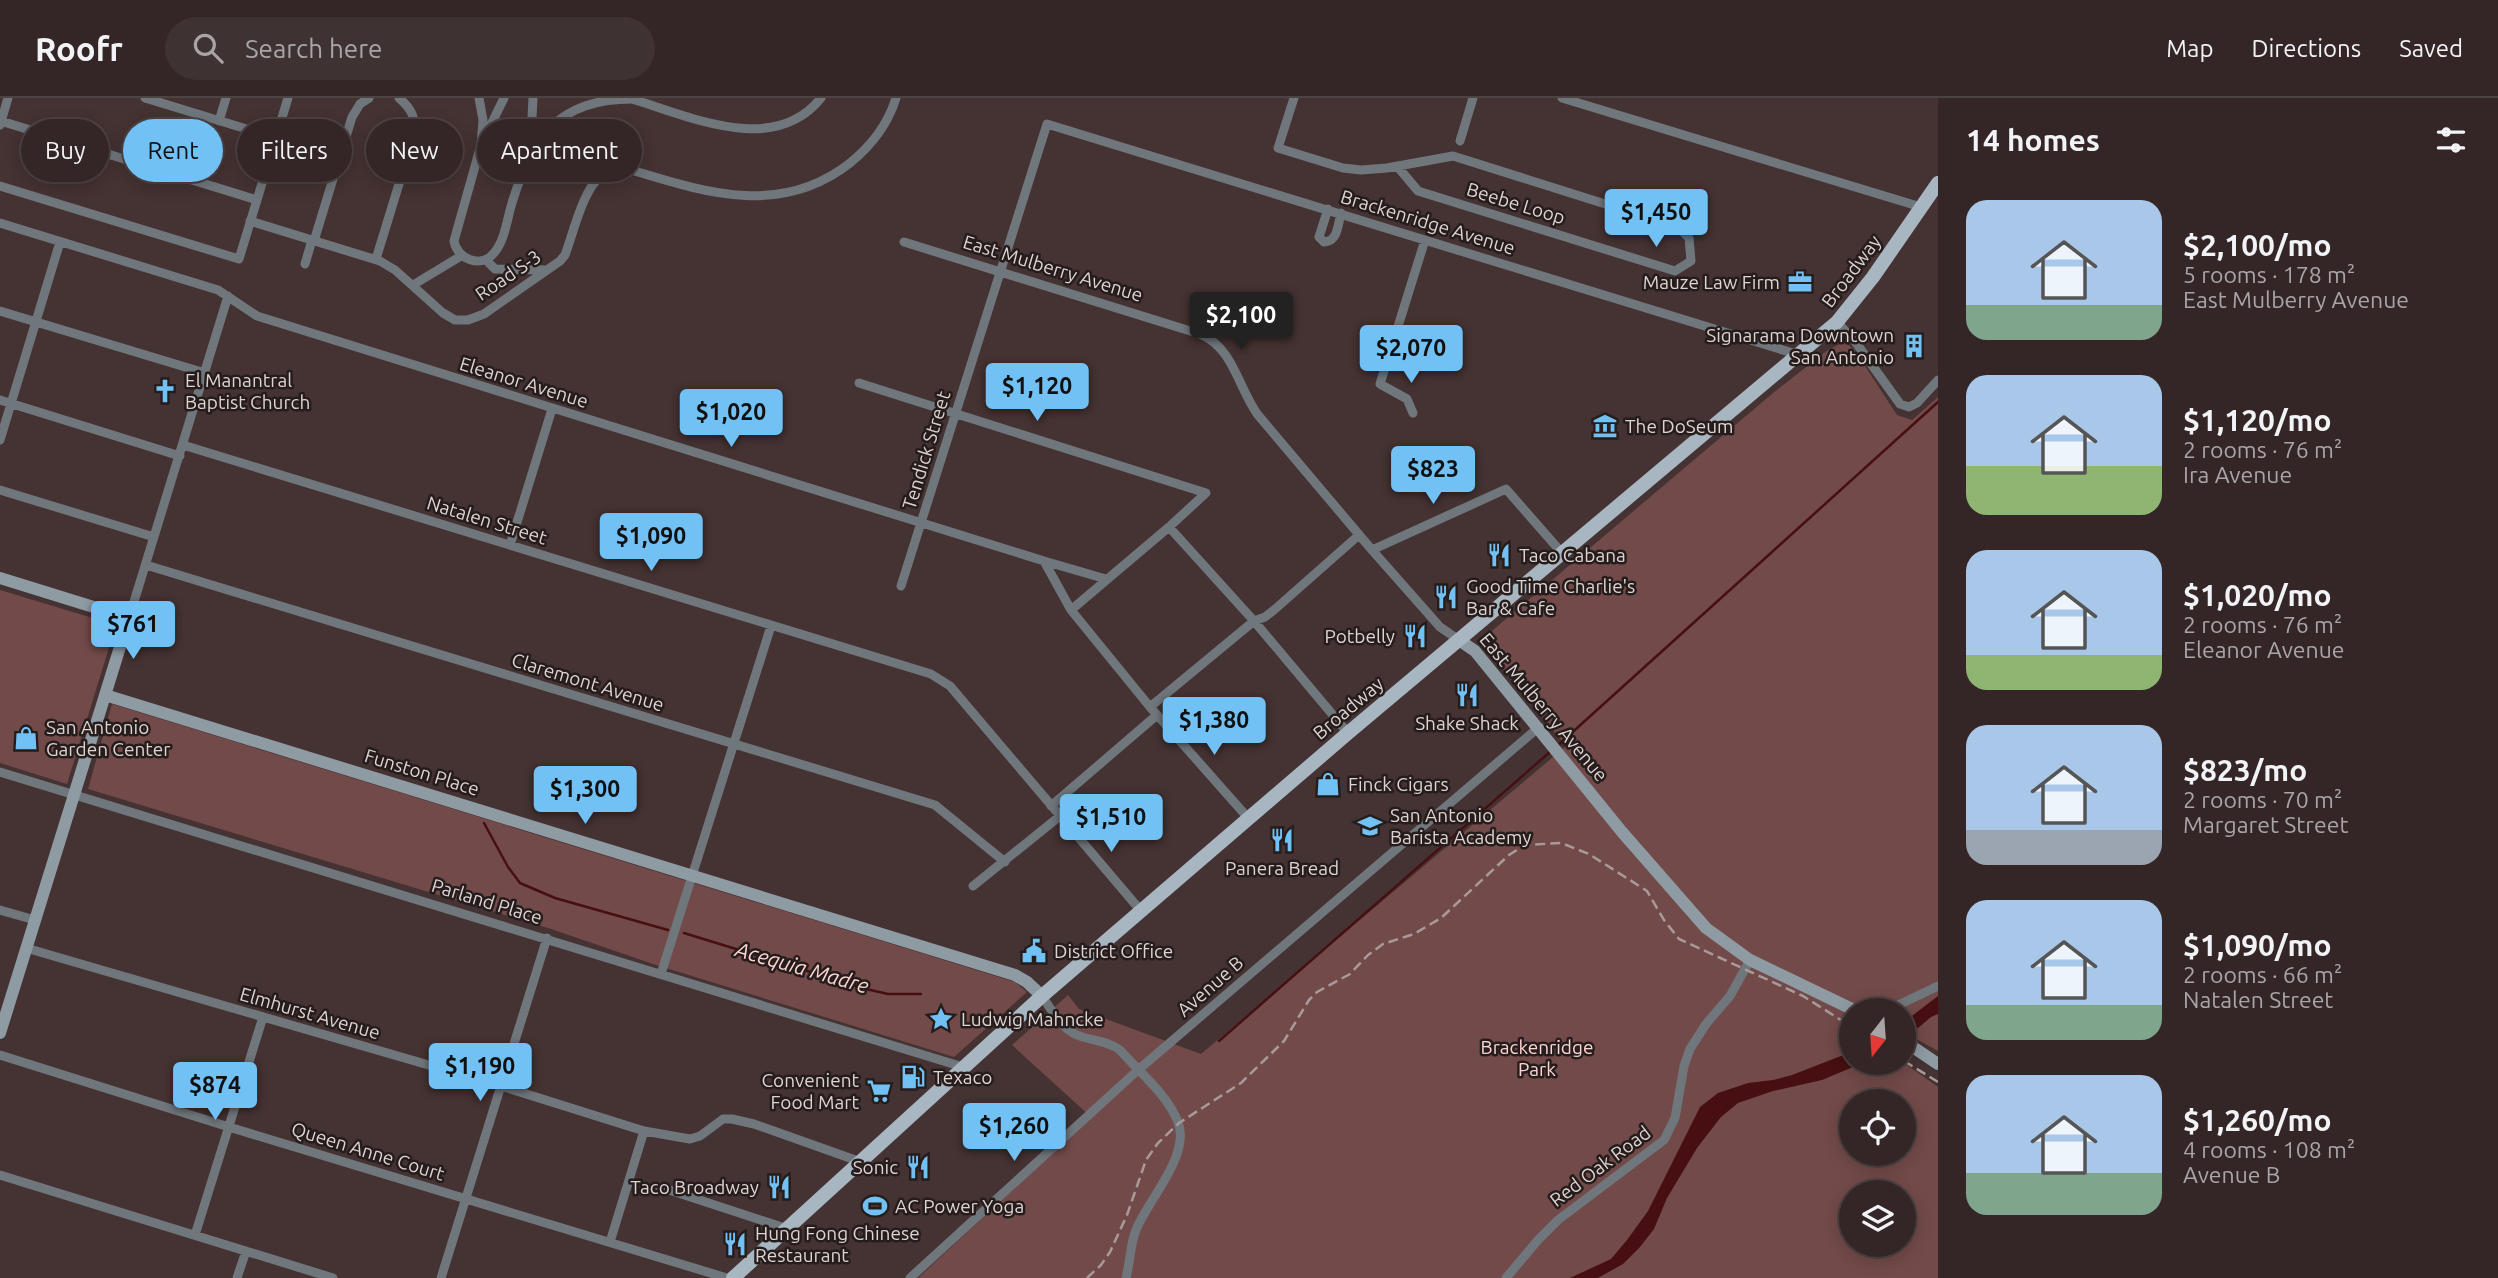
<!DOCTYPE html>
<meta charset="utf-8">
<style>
body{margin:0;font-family:Ubuntu,sans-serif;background:#3f3232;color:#f1f3f6;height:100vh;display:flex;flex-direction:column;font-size:26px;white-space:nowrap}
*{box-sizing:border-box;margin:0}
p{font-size:23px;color:#a9a5a7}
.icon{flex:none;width:38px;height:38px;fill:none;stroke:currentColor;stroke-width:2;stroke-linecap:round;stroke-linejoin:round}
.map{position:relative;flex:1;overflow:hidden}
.sheet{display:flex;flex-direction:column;background:#342626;width:560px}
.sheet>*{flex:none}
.banner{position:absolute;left:21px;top:21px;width:665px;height:63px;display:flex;gap:14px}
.needle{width:46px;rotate:197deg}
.fabs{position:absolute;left:1839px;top:900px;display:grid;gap:14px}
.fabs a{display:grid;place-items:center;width:77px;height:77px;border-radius:50%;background:#342626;box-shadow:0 4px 18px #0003,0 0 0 2px #4e4343;font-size:35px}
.price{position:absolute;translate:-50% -60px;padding:0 16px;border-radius:7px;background:#72c1f5;color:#111;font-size:23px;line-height:46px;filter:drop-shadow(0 2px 4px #0008)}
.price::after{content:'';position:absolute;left:50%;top:42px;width:21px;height:16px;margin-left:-10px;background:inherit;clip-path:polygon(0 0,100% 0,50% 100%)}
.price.current{background:#222;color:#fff}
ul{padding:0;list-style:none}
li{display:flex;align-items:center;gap:21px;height:175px;padding:0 28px}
li span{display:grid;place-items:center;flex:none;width:196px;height:140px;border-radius:21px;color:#555}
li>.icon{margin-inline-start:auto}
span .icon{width:84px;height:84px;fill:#fffc;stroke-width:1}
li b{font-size:30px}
h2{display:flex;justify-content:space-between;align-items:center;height:84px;padding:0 28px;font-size:30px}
.pill{padding:0 24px;border-radius:32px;background:#342626;box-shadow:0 4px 18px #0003,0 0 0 2px #4e4343;font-size:24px;line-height:63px}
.pill.current{background:#72c1f5;color:#111}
header{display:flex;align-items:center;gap:42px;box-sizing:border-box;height:98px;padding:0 35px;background:#342626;border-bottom:2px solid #4e4343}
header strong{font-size:33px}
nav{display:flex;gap:38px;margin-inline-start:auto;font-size:24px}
.search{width:490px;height:63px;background:#3f3232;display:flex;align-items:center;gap:18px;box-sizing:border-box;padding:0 24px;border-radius:38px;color:#a9a5a7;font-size:26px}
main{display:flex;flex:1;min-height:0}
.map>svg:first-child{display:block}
</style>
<header>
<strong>Roofr</strong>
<div class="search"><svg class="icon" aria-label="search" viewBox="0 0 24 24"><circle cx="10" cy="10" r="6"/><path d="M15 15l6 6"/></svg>Search here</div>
<nav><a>Map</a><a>Directions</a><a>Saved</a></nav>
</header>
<main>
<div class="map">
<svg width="1938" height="1180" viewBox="0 0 1938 1180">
<rect width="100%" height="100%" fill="#453232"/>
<path fill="#724a49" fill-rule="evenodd" d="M 1844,244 L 1854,251 L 1897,317 L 1912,322 L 1938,299 L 1938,953 L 1913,939 L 1904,946 L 1904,912 L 1852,912 L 1852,964 L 1903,964 L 1938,989 L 1938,1180 L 918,1180 L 1091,1019 L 1012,947 L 1068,897 L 1079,911 L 1201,956 L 1566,648 L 1480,543 L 1773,295 L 1828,252 ZM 1852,1003 L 1904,1003 L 1904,1055 L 1852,1055 ZM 1852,1094 L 1904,1094 L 1904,1146 L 1852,1146 Z
M 0,492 L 116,527 L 67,686 L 0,665 Z
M 112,606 L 1015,884 L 1027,894 L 954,959 L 653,866 L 551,831 L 88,691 Z"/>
<path fill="#470f12" d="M 1938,898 L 1938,916 L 1931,919 L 1904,942 L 1904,924 Z
M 1851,954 L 1852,964 L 1865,964 L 1822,982 L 1773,993 L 1738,1005 L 1721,1019 L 1697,1050 L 1667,1100 L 1654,1131 L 1640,1149 L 1623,1166 L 1598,1180 L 1570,1180 L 1611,1161 L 1627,1142 L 1648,1113 L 1700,1009 L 1718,995 L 1748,985 L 1773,982 L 1792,977 Z"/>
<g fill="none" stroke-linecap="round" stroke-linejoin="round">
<path stroke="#470f12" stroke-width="2.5" d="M 1556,649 L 1938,304
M 484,725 L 508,769 L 520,785 L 555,800 L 668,832
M 684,835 L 866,891 L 888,896 L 921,896
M 1219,943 L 1551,653"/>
<path stroke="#70777c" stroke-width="9" d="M 145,0 L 276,40
M 479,0 L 483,22 L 481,47 L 454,143 C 457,161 481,171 494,155 C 505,142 507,121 512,105 C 532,39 559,0 634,1
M 1294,0 L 1278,50 L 1343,70 L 1361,72 L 1387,70 L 1453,58 L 1678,129 L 1689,140 L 1691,163 L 1675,173 L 1418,93 L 1397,68
M 1562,0 L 1921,109
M 632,1 C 689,18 774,59 821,0
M 1,23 L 257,102
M 219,23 L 226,0
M 0,27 L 8,0
M 485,39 L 504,0
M 1460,43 L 1473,0
M 527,54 L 531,39 L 533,0
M 0,88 L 239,161 L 288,0
M 1328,111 L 1319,139 L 1324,144 C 1338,144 1338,126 1341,115
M 250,123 L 380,163 L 395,172 L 443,215 L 455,222 L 468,222 L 484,216 L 560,163 L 565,157 C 573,136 583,91 601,78 C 609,73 619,72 628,71 C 704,94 780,120 850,65 C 871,48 888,26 896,0
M 0,125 L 218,192 L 257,218 L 1044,463 L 1071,512 L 1150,609 L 1249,721
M 314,143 L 352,19 L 360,6 L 369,0
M 904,144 L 1200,236 C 1234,250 1238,290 1258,317 L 1372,452 L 1440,529 L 1459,542
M 376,161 L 414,37 C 416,20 412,11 399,0
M 486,162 L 495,171 L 546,172
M 305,166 L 312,142
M 413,187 L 461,158
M 0,213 L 205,275
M 1837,224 L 1854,242 L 1900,306 L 1909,309 L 1917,305 L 1938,282
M 859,285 L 1206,395 L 1169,429 L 1071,512
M 0,302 L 180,358
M 1413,315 L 1407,301 L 1380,286 L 1425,142
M 0,342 L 60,144
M 183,347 L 931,576 L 950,588 L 1141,813
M 0,392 L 154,439
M 1169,429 L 1254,523 L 1348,635
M 510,447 L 552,311
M 1372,452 L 1506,391 L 1562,455
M 1044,463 L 1106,481
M 146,467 L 935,707 L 1005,764
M 901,488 L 1047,26 L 1799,257
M 129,520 L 228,198
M 1150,609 L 1254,523 L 1265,519 L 1274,512 L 1359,437
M 0,674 L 963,969
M 1051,708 L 1157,617
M 973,788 L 1060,718
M 0,812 L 35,822
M 26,850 L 501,988 L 644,1033 L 690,1041 L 700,1038 L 723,1021 L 732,1021 L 754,1026 L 861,1064
M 661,876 L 771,528
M 1042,898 C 1051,911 1061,930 1077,937 C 1091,943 1107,942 1120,952 C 1139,974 1167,996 1178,1024 C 1191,1057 1148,1102 1136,1132 C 1130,1147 1130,1165 1126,1180
M 1888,912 L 1938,888
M 0,957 L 229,1029 L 727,1180
M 0,1077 L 333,1180
M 660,1089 L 788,1131
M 195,1137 L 263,919
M 610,1144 L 644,1033
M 237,1180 L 246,1153
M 441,1180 L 547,840
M 910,1180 L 1138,972 L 1539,629
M 1506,1180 L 1538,1142 L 1558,1122 L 1664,1042 L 1675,1020 L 1684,968 L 1690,951 L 1706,926 L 1730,898 L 1750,862"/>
<path stroke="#8f9ba3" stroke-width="12" d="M 0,480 L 129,520 L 0,935
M 1459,542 L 1475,553 L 1622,734 L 1706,830 L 1750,862 L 1854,912
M 105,597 L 1015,877 L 1027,884 L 1042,898
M 1904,943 L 1938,966"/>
<path stroke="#a7b6c0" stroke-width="14" d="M 733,1180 L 1042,898 L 1348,635 L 1837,224 L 1873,179 L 1938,85"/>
<path stroke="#a99a9a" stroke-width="2.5" stroke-dasharray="10 5" stroke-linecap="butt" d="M 1904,963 L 1938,984
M 1087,1180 L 1101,1167 L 1110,1154 L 1127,1117 L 1146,1062 L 1158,1045 L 1179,1025 L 1241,985 L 1284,943 L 1309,902 L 1317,894 L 1350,876 L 1368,857 L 1383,846 L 1414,836 L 1441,820 L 1509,757 L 1525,747 L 1561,745 L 1589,756 L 1647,793 L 1664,822 L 1679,841 L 1803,898 L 1852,929"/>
</g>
<defs>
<g id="office-bare" transform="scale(1.89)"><path d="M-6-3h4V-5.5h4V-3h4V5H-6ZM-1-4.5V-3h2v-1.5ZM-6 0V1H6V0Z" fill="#72c1f5" stroke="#251d1c" stroke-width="2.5" paint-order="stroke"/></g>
<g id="building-bare" transform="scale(1.89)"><path d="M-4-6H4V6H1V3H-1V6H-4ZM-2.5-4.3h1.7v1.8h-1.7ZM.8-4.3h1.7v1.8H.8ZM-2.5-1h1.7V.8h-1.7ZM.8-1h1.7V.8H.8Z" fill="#72c1f5" stroke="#251d1c" stroke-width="2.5" paint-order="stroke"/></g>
<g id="church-bare" transform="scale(1.89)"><path d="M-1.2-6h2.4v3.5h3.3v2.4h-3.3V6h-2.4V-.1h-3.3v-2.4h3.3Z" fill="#72c1f5" stroke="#251d1c" stroke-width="2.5" paint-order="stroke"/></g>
<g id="museum-bare" transform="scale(1.89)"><path d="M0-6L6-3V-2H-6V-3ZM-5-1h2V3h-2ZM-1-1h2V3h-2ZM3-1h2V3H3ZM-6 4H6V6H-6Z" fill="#72c1f5" stroke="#251d1c" stroke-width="2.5" paint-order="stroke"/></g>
<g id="restaurant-bare" transform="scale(1.89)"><path d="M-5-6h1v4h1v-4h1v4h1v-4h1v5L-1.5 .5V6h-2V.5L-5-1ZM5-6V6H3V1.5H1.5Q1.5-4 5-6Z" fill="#72c1f5" stroke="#251d1c" stroke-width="2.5" paint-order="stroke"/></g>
<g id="shop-bare" transform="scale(1.89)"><path d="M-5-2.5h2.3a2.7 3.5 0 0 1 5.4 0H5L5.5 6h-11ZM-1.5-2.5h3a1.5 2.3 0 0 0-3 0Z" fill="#72c1f5" stroke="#251d1c" stroke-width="2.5" paint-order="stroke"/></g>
<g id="school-bare" transform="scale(1.89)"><path d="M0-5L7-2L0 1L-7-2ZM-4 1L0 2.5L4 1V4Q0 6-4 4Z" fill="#72c1f5" stroke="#251d1c" stroke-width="2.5" paint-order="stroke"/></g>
<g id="civic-bare" transform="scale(1.89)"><path d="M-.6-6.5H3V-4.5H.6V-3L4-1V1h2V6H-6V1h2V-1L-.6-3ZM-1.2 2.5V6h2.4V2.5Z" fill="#72c1f5" stroke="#251d1c" stroke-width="2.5" paint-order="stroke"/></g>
<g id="sight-bare" transform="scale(1.89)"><path d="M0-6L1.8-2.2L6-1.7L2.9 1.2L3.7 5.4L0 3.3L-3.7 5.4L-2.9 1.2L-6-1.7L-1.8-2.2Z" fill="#72c1f5" stroke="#251d1c" stroke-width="2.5" paint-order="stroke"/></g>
<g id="fuel-bare" transform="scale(1.89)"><path d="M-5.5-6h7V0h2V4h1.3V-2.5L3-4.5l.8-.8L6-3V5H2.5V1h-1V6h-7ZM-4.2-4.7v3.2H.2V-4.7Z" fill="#72c1f5" stroke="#251d1c" stroke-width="2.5" paint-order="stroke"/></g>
<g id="supermarket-bare" transform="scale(1.89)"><path d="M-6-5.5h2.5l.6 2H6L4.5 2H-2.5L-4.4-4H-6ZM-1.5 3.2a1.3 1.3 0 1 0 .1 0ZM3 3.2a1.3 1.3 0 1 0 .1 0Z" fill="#72c1f5" stroke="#251d1c" stroke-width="2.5" paint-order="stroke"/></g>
<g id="stadium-bare" transform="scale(1.89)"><path d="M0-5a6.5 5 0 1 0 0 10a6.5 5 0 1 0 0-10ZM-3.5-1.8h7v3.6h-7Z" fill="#72c1f5" stroke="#251d1c" stroke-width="2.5" paint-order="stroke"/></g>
</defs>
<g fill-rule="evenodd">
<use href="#office-bare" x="1800" y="184"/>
<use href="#building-bare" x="1914" y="248"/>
<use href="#church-bare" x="165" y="293"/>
<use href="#museum-bare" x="1605" y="328"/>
<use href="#restaurant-bare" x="1499" y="457"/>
<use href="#restaurant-bare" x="1446" y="499"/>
<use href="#restaurant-bare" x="1415" y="538"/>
<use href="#restaurant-bare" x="1467" y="597"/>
<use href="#shop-bare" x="26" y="640"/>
<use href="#shop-bare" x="1328" y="686"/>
<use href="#school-bare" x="1370" y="728"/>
<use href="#restaurant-bare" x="1282" y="742"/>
<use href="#civic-bare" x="1034" y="853"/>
<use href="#sight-bare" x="941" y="921"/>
<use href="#fuel-bare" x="913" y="979"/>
<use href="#supermarket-bare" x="879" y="993"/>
<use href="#restaurant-bare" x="918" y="1069"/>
<use href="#restaurant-bare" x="779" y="1089"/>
<use href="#stadium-bare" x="875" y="1108"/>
<use href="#restaurant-bare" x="735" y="1146"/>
</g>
<g text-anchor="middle" stroke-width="5" stroke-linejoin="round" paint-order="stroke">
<g font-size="19" fill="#dfd3d2" stroke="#251d1c">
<text transform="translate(1516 105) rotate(17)" y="7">Beebe Loop</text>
<text transform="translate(1428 124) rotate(17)" y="7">Brackenridge Avenue</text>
<text transform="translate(1053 170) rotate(17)" y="7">East Mulberry Avenue</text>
<text transform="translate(1851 173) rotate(-53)" y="7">Broadway</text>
<text transform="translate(508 177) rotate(-34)" y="7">Road S-3</text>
<text transform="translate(524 284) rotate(17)" y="7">Eleanor Avenue</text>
<text transform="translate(926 352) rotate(-73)" y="7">Tendick Street</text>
<text transform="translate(487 422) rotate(17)" y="7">Natalen Street</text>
<text transform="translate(588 584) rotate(17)" y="7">Claremont Avenue</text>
<text transform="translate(1544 609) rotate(50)" y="7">East Mulberry Avenue</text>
<text transform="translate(1348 610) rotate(-40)" y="7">Broadway</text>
<text transform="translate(422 674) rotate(17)" y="7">Funston Place</text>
<text transform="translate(487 803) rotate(17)" y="7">Parland Place</text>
<text transform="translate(1210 888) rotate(-41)" y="7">Avenue B</text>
<text transform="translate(310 915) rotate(16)" y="7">Elmhurst Avenue</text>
<text transform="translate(368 1053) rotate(17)" y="7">Queen Anne Court</text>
<text transform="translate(1600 1068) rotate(-37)" y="7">Red Oak Road</text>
</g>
<g font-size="19" fill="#dfd3d2" stroke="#251d1c" text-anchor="start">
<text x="1780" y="191" text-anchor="end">Mauze Law Firm</text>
<text x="1894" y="244" text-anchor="end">Signarama Downtown<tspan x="1894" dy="22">San Antonio</tspan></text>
<text x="185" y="289">El Manantral<tspan x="185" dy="22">Baptist Church</tspan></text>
<text x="1625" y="335">The DoSeum</text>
<text x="1519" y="464">Taco Cabana</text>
<text x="1466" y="495">Good Time Charlie's<tspan x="1466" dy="22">Bar &amp; Cafe</tspan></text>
<text x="1395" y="545" text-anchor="end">Potbelly</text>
<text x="1467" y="632" text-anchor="middle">Shake Shack</text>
<text x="46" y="636">San Antonio<tspan x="46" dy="22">Garden Center</tspan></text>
<text x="1348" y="693">Finck Cigars</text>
<text x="1390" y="724">San Antonio<tspan x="1390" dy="22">Barista Academy</tspan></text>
<text x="1282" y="777" text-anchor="middle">Panera Bread</text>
<text x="1054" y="860">District Office</text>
<text x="961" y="928">Ludwig Mahncke</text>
<text x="933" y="986">Texaco</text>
<text x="859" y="989" text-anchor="end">Convenient<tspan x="859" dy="22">Food Mart</tspan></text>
<text x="898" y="1076" text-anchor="end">Sonic</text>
<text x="759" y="1096" text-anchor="end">Taco Broadway</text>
<text x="895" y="1115">AC Power Yoga</text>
<text x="755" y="1142">Hung Fong Chinese<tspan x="755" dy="22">Restaurant</tspan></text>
</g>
<g font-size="19" fill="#fdd4d2" stroke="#251d1c">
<text x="1537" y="956">Brackenridge<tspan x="1537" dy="22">Park</tspan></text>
</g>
<g font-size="21" font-style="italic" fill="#fed5d3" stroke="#251d1c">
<text transform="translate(802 870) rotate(16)" y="7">Acequia Madre</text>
</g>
</g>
</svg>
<div class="fabs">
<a><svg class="needle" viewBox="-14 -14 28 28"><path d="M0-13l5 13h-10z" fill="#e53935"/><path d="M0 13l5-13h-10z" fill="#a9a5a7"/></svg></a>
<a><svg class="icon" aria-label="locate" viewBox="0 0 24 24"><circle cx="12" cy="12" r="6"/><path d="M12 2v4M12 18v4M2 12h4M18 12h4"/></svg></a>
<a><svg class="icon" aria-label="layers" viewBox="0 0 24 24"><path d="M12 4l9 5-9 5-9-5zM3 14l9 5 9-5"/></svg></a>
</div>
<b class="price" style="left:1656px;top:151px">$1,450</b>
<b class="price current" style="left:1241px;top:254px">$2,100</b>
<b class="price" style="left:1411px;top:287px">$2,070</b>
<b class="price" style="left:1037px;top:325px">$1,120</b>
<b class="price" style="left:731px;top:351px">$1,020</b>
<b class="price" style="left:1433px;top:408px">$823</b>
<b class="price" style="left:651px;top:475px">$1,090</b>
<b class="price" style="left:133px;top:563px">$761</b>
<b class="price" style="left:1214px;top:659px">$1,380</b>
<b class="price" style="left:585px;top:728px">$1,300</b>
<b class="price" style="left:1111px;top:756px">$1,510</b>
<b class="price" style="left:480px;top:1005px">$1,190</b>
<b class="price" style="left:215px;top:1024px">$874</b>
<b class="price" style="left:1014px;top:1065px">$1,260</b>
<div class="banner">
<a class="pill">Buy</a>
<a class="pill current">Rent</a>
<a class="pill">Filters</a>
<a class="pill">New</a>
<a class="pill">Apartment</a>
</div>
</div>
<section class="sheet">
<h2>14 homes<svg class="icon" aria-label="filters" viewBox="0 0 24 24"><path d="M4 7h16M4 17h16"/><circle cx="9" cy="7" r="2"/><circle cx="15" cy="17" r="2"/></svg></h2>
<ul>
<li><span style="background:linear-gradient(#a9c7e8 75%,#7fa58c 0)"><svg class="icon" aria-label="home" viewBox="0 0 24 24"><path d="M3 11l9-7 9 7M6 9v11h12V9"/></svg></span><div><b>$2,100/mo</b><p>5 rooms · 178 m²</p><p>East Mulberry Avenue</p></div></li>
<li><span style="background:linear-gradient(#a9c7e8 65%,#8fb573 0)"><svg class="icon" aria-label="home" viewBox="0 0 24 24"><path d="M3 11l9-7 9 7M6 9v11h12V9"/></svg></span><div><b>$1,120/mo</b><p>2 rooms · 76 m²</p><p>Ira Avenue</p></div></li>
<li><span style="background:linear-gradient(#a9c7e8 75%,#8fb573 0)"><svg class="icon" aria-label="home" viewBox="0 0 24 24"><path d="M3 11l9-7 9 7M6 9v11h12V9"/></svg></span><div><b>$1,020/mo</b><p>2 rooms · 76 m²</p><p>Eleanor Avenue</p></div></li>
<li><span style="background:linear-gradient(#a9c7e8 75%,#9aa5b1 0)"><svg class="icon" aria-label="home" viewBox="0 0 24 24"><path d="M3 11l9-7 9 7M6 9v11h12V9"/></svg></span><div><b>$823/mo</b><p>2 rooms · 70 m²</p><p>Margaret Street</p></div></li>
<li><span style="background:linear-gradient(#a9c7e8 75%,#7fa58c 0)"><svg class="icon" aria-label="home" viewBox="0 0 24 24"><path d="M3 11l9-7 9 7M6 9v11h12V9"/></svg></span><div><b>$1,090/mo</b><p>2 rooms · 66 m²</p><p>Natalen Street</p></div></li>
<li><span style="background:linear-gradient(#a9c7e8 70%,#7fa58c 0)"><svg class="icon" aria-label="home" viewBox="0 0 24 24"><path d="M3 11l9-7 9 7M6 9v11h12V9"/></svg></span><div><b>$1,260/mo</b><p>4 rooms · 108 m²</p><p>Avenue B</p></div></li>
</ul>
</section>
</main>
